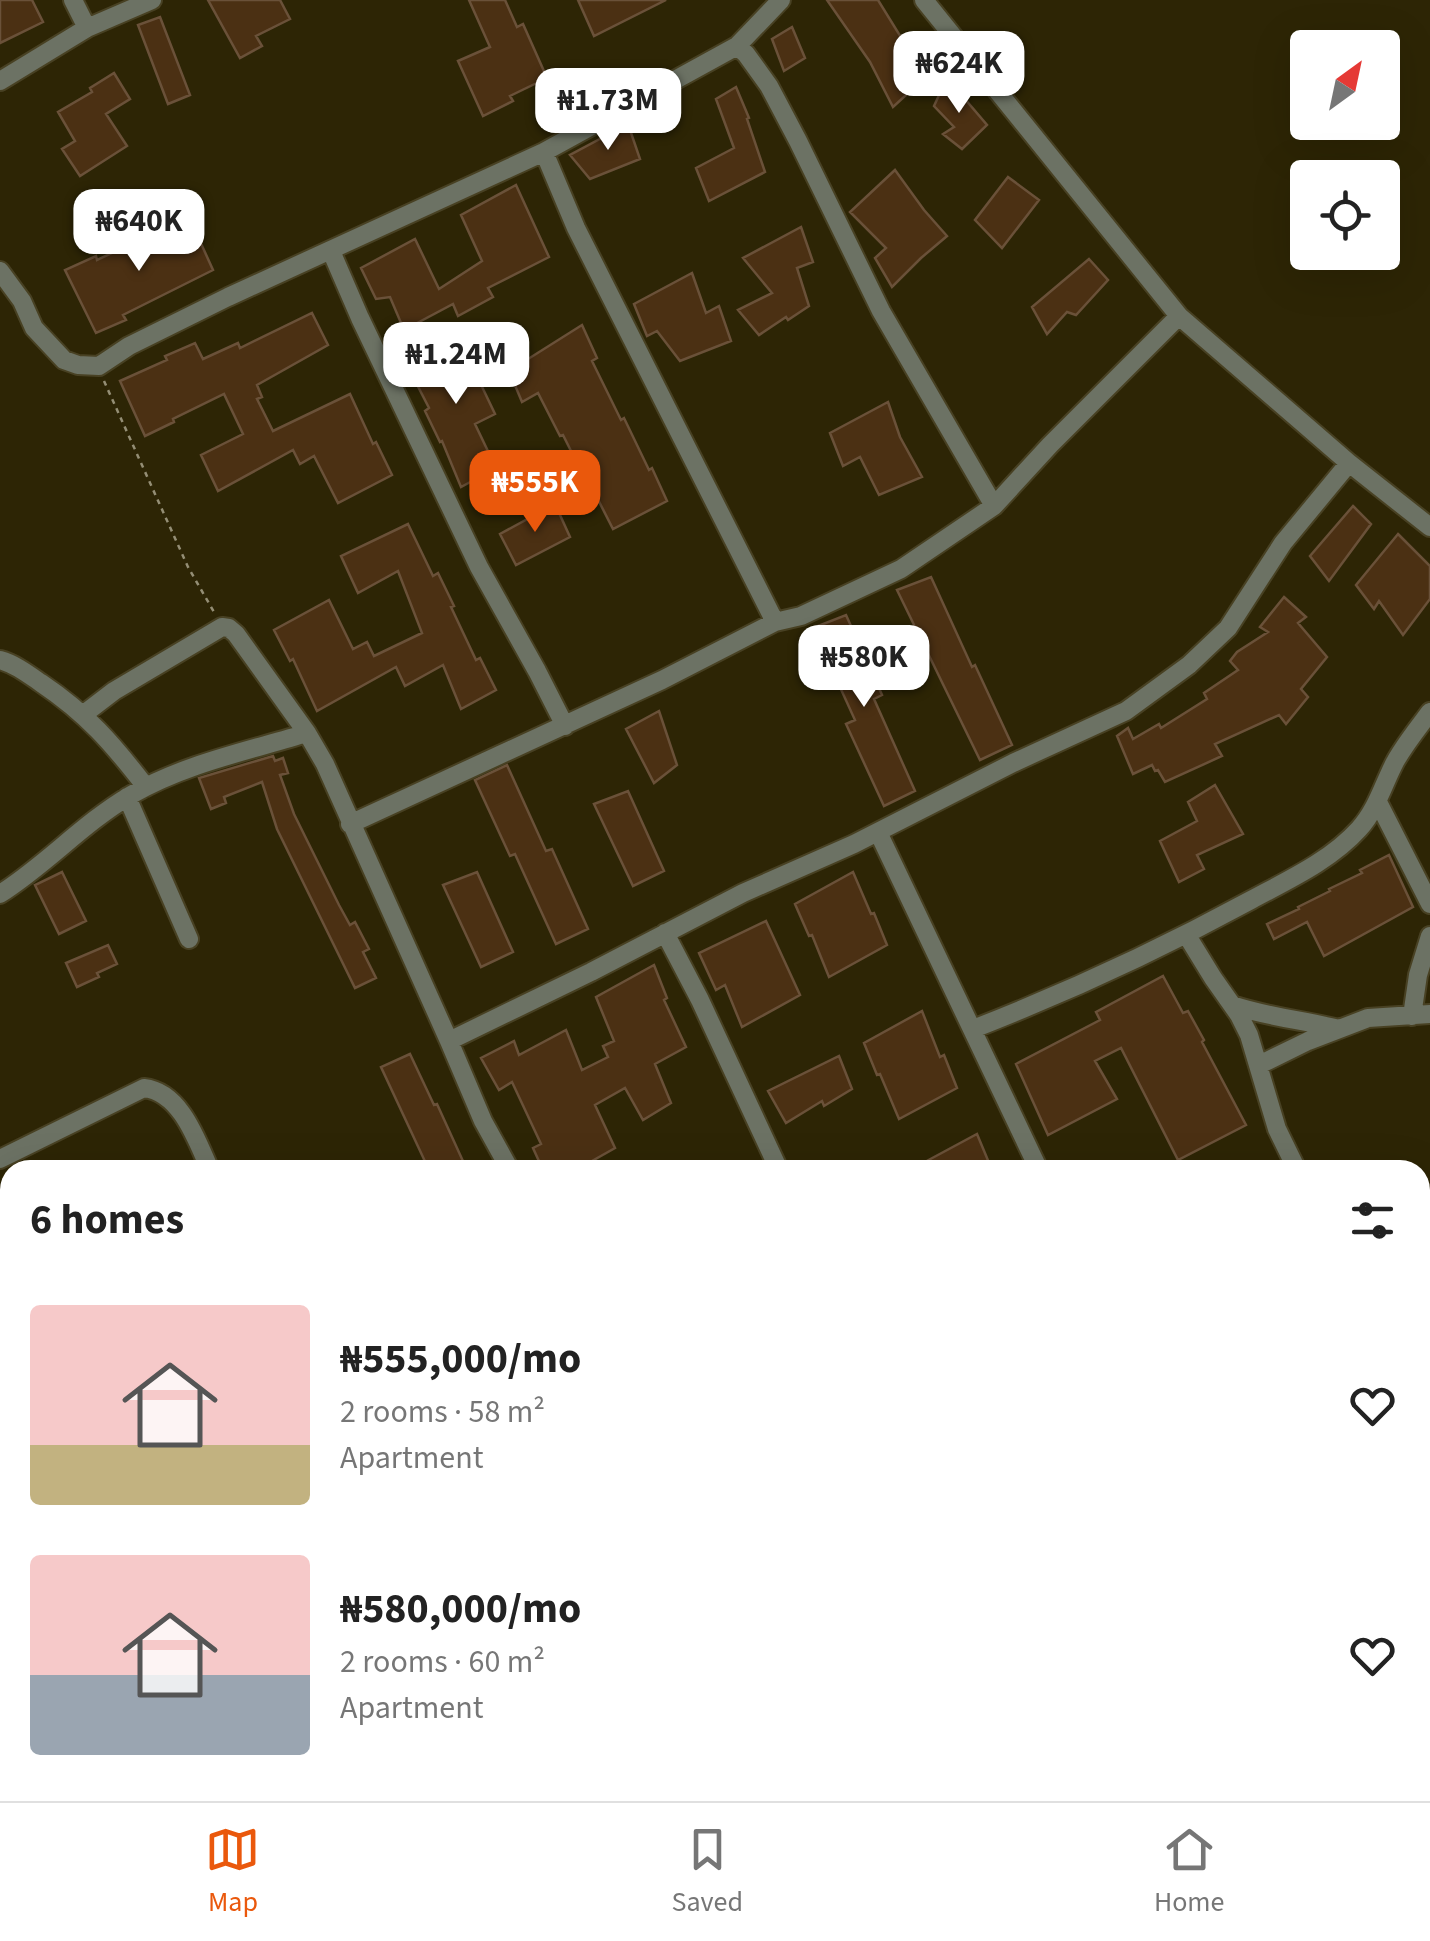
<!DOCTYPE html>
<meta charset="utf-8">
<style>
body{margin:0;font-family:"Source Sans 3",sans-serif;background:#f6f6f6;color:#222;height:100vh;display:flex;flex-direction:column;font-size:38px;white-space:nowrap}
*{box-sizing:border-box;margin:0}
p{font-size:32px;color:#767676}
.icon{flex:none;width:55px;height:55px;fill:none;stroke:currentColor;stroke-width:2;stroke-linecap:round;stroke-linejoin:round}
.map{position:relative;flex:1;overflow:hidden}
.details{position:absolute;left:0px;top:1160px;width:1430px;height:642px;display:flex;flex-direction:column;background:#fff;border-radius:30px 30px 0 0;box-shadow:0 10px 40px #0002}
.details>*{flex:none}
.needle{width:65px;rotate:33deg}
.fabs{position:absolute;left:1290px;top:30px;display:grid;gap:20px}
.fabs a{display:grid;place-items:center;width:110px;height:110px;border-radius:10px;background:#fff;box-shadow:0 10px 40px #0002;font-size:50px}
.price{position:absolute;translate:-50% -85px;padding:0 22px;border-radius:20px;background:#fff;color:#222;font-size:32px;line-height:65px;filter:drop-shadow(0 2px 5px #0008)}
.price::after{content:'';position:absolute;left:50%;top:60px;width:30px;height:22px;margin-left:-15px;background:inherit;clip-path:polygon(0 0,100% 0,50% 100%)}
.price.active{background:#ea580c;color:#fff}
ul{padding:0;list-style:none}
li{display:flex;align-items:center;gap:30px;height:250px;padding:0 30px}
li span{display:grid;place-items:center;flex:none;width:280px;height:200px;border-radius:10px;color:#555}
li>.icon{margin-inline-start:auto}
span .icon{width:120px;height:120px;fill:#fffc;stroke-width:1}
li b{font-size:42px}
h2{display:flex;justify-content:space-between;align-items:center;height:120px;padding:0 30px;font-size:42px}
.tabs{display:flex;justify-content:space-around;align-items:center;height:140px;border-top:2px solid #e0e0e0;background:#fff;font-size:28px;color:#767676}
.tabs a{display:grid;justify-items:center;gap:5px}
.tabs .active{color:#ea580c}
.map>svg:first-child{display:block}
</style>
<div class="map">
<svg width="1430" height="1801" viewBox="0 0 1430 1801">
<rect width="100%" height="100%" fill="#2d2505"/>
<path fill="#4b3013" stroke="#6a5139" stroke-width="2.5" d="M 0,0 L 32,0 L 43,22 L 0,43 Z
M 208,0 L 280,0 L 290,19 L 256,36 L 262,46 L 240,58 Z
M 469,0 L 505,0 L 517,27 L 523,24 L 547,78 L 510,96 L 513,101 L 483,116 L 458,61 L 490,47 Z
M 578,0 L 666,0 L 594,36 Z
M 827,0 L 878,0 L 910,52 L 924,41 L 940,64 L 893,107 L 870,62 Z
M 160,17 L 190,95 L 168,104 L 138,25 Z
M 792,27 L 805,58 L 784,71 L 772,39 Z
M 114,73 L 130,99 L 106,114 L 127,146 L 80,176 L 62,149 L 75,141 L 58,112 L 92,92 L 90,88 Z
M 947,78 L 987,125 L 962,149 L 943,134 L 954,127 L 934,106 Z
M 736,87 L 749,118 L 747,119 L 765,172 L 709,201 L 696,168 L 734,148 L 716,99 Z
M 628,124 L 640,159 L 590,179 L 570,155 Z
M 895,170 L 924,210 L 947,236 L 921,258 L 892,287 L 875,258 L 886,248 L 850,212 Z
M 1008,177 L 1039,200 L 1002,248 L 975,220 Z
M 516,185 L 549,257 L 488,288 L 493,297 L 458,316 L 453,304 L 404,330 L 390,297 L 376,299 L 361,268 L 415,239 L 439,289 L 482,261 L 461,215 Z
M 189,217 L 213,270 L 123,315 L 126,320 L 96,333 L 65,270 L 96,256 L 97,260 Z
M 801,227 L 813,262 L 797,268 L 809,306 L 788,320 L 786,317 L 759,335 L 738,310 L 772,293 L 743,258 Z
M 1089,259 L 1108,280 L 1076,315 L 1067,312 L 1047,334 L 1032,307 Z
M 692,273 L 706,313 L 719,306 L 731,341 L 680,361 L 657,331 L 647,336 L 634,304 Z
M 312,313 L 328,345 L 257,385 L 262,397 L 257,399 L 273,431 L 350,394 L 373,444 L 376,442 L 392,475 L 338,503 L 314,456 L 300,464 L 293,450 L 218,491 L 201,455 L 243,434 L 224,394 L 173,419 L 174,422 L 145,436 L 120,381 L 167,360 L 165,356 L 195,343 L 203,359 L 238,343 L 240,348 Z
M 582,325 L 597,358 L 592,361 L 621,420 L 624,418 L 649,470 L 652,468 L 667,501 L 613,529 L 587,478 L 585,479 L 563,435 L 560,436 L 538,393 L 522,402 L 509,371 Z
M 462,335 L 477,368 L 474,370 L 495,414 L 475,424 L 496,468 L 461,487 L 442,441 L 440,442 L 425,411 L 429,408 L 407,365 Z
M 888,402 L 900,437 L 922,477 L 879,495 L 860,457 L 843,466 L 830,433 Z
M 555,504 L 570,537 L 516,565 L 500,534 Z
M 1353,506 L 1371,524 L 1329,581 L 1310,556 Z
M 408,524 L 433,576 L 438,573 L 454,606 L 451,607 L 476,660 L 480,658 L 496,690 L 461,709 L 443,665 L 405,686 L 396,667 L 317,711 L 293,659 L 290,661 L 274,630 L 329,600 L 353,649 L 367,642 L 374,656 L 422,633 L 398,571 L 358,593 L 341,556 Z
M 1398,534 L 1430,566 L 1430,599 L 1403,635 L 1379,601 L 1374,609 L 1356,585 Z
M 931,577 L 972,667 L 975,665 L 1012,745 L 980,760 L 897,590 Z
M 1284,597 L 1306,617 L 1298,623 L 1327,657 L 1301,689 L 1308,697 L 1286,724 L 1279,715 L 1215,744 L 1222,756 L 1165,782 L 1158,770 L 1155,771 L 1152,765 L 1133,774 L 1117,736 L 1128,728 L 1133,739 L 1159,724 L 1161,728 L 1207,699 L 1204,693 L 1238,670 L 1230,661 L 1237,652 L 1268,632 L 1260,627 Z
M 846,615 L 882,695 L 874,699 L 915,791 L 884,806 L 846,724 L 855,720 L 813,628 Z
M 659,711 L 677,765 L 654,783 L 626,729 Z
M 273,756 L 275,761 L 283,758 L 288,773 L 280,775 L 294,814 L 339,905 L 350,925 L 355,922 L 369,949 L 363,952 L 376,978 L 355,988 L 277,829 L 262,782 L 224,797 L 226,803 L 211,809 L 199,778 Z
M 507,765 L 546,851 L 552,849 L 588,929 L 556,944 L 515,854 L 510,856 L 475,780 Z
M 1215,785 L 1243,834 L 1197,855 L 1204,869 L 1179,882 L 1160,841 L 1197,821 L 1188,802 Z
M 628,791 L 664,871 L 633,886 L 594,804 Z
M 1389,855 L 1413,907 L 1324,956 L 1307,922 L 1274,939 L 1267,924 L 1299,909 L 1298,907 L 1330,891 L 1329,889 L 1362,873 L 1360,870 Z
M 62,872 L 86,921 L 59,934 L 35,885 Z
M 477,872 L 513,952 L 481,967 L 443,885 Z
M 853,872 L 871,914 L 874,913 L 887,945 L 829,977 L 812,935 L 809,936 L 795,904 Z
M 766,921 L 800,995 L 742,1027 L 725,985 L 716,990 L 699,953 Z
M 108,945 L 117,964 L 97,973 L 99,977 L 77,987 L 66,963 Z
M 654,965 L 667,998 L 664,1000 L 686,1047 L 655,1064 L 671,1103 L 643,1120 L 625,1088 L 595,1105 L 615,1148 L 576,1170 L 543,1170 L 533,1148 L 541,1144 L 512,1082 L 499,1090 L 481,1058 L 514,1041 L 519,1055 L 566,1030 L 582,1070 L 608,1057 L 603,1046 L 614,1041 L 596,997 Z
M 1163,976 L 1183,1013 L 1188,1011 L 1204,1040 L 1202,1042 L 1246,1125 L 1178,1160 L 1121,1048 L 1095,1061 L 1117,1099 L 1048,1135 L 1016,1064 L 1100,1020 L 1096,1012 Z
M 922,1011 L 940,1057 L 944,1055 L 957,1088 L 899,1119 L 880,1074 L 877,1075 L 864,1043 Z
M 410,1054 L 434,1105 L 437,1104 L 467,1170 L 429,1170 L 381,1067 Z
M 839,1056 L 852,1089 L 824,1106 L 822,1101 L 786,1123 L 768,1091 Z
M 977,1134 L 992,1170 L 910,1170 Z"/>
<g fill="none" stroke-linecap="round" stroke-linejoin="round">
<g stroke="#484123" stroke-width="22">
<path id="minor" d="M 73,0 L 87,28
M 924,0 L 1179,316
M 737,46 L 746,54 L 769,86 L 798,141 L 881,311 L 994,506
M 0,81 L 87,28 L 152,0
M 544,152 L 576,228 L 775,622
M 331,251 L 360,318 L 479,567 L 537,671 L 565,726
M 0,271 L 22,301 L 34,328 L 64,360 L 78,365 L 99,366 L 129,346 L 228,297 L 544,152 L 737,46 L 781,0
M 1349,463 L 1430,527
M 0,660 C 15,664 28,674 41,683 C 87,714 112,743 146,787
M 84,714 L 114,691 L 222,627 L 229,628 L 236,634 L 307,733 L 325,764 L 449,1041 L 483,1121 L 510,1170
M 127,797 L 189,939
M 1378,802 L 1430,904
M 350,824 L 662,680 L 775,622 L 801,616 L 901,569 L 994,506 L 1050,445 L 1179,316 L 1349,463 L 1283,543 L 1228,628 L 1189,665 L 1126,711 L 1013,763 L 854,844 L 743,893 L 591,972 L 449,1041
M 878,832 L 1039,1170
M 0,894 C 46,865 83,823 131,795 C 184,764 248,751 307,733
M 665,933 L 700,1000 L 779,1170
M 1186,934 L 1213,978 L 1239,1015 L 1249,1035 L 1277,1129 L 1297,1170
M 1232,1005 C 1267,1017 1303,1020 1339,1029
M 1412,1016 L 1418,975 L 1430,936
M 973,1029 C 1068,992 1161,949 1251,900 C 1288,880 1330,861 1359,829 C 1377,809 1383,785 1395,762 C 1405,744 1418,728 1430,712
M 1259,1065 L 1308,1041 L 1368,1018 L 1430,1014
M 0,1159 L 144,1088 C 181,1092 197,1141 210,1170
M 0,1228 L 10,1248
M 1420,1406 L 1430,1425
M 381,1792 L 386,1801
M 643,1792 L 645,1801
M 822,1792 L 826,1801
M 1409,1792 L 1417,1801
M 340,1801 L 359,1792
M 888,1801 L 904,1792"/>
</g>
<path stroke="#948e75" stroke-width="2.5" stroke-dasharray="5 5" stroke-linecap="butt" d="M 104,381 L 188,567 L 214,612"/>
<use href="#minor" stroke="#6c7264" stroke-width="18"/>
</g>
</svg>
<div class="fabs">
<a><svg class="needle" viewBox="-14 -14 28 28"><path d="M0-13l5 13h-10z" fill="#e53935"/><path d="M0 13l5-13h-10z" fill="#767676"/></svg></a>
<a><svg class="icon" aria-label="locate" viewBox="0 0 24 24"><circle cx="12" cy="12" r="6"/><path d="M12 2v4M12 18v4M2 12h4M18 12h4"/></svg></a>
</div>
<b class="price" style="left:959px;top:116px">₦624K</b>
<b class="price" style="left:608px;top:153px">₦1.73M</b>
<b class="price" style="left:139px;top:274px">₦640K</b>
<b class="price" style="left:456px;top:407px">₦1.24M</b>
<b class="price active" style="left:535px;top:535px">₦555K</b>
<b class="price" style="left:864px;top:710px">₦580K</b>
<section class="details">
<h2>6 homes<svg class="icon" aria-label="filters" viewBox="0 0 24 24"><path d="M4 7h16M4 17h16"/><circle cx="9" cy="7" r="2"/><circle cx="15" cy="17" r="2"/></svg></h2>
<ul>
<li><span style="background:linear-gradient(#f6c9c9 70%,#c2b280 0)"><svg class="icon" aria-label="home" viewBox="0 0 24 24"><path d="M3 11l9-7 9 7M6 9v11h12V9"/></svg></span><div><b>₦555,000/mo</b><p>2 rooms · 58 m²</p><p>Apartment</p></div><svg class="icon" aria-label="heart" viewBox="0 0 24 24"><path d="M12 20l-8-8c-3-5 5-10 8-4 3-6 11-1 8 4z"/></svg></li>
<li><span style="background:linear-gradient(#f6c9c9 60%,#9aa5b1 0)"><svg class="icon" aria-label="home" viewBox="0 0 24 24"><path d="M3 11l9-7 9 7M6 9v11h12V9"/></svg></span><div><b>₦580,000/mo</b><p>2 rooms · 60 m²</p><p>Apartment</p></div><svg class="icon" aria-label="heart" viewBox="0 0 24 24"><path d="M12 20l-8-8c-3-5 5-10 8-4 3-6 11-1 8 4z"/></svg></li>
</ul>
</section>
</div>
<nav class="tabs">
<a class="active"><svg class="icon" aria-label="map" viewBox="0 0 24 24"><path d="M3 6l6-2 6 2 6-2v14l-6 2-6-2-6 2zM9 4v14M15 6v14"/></svg>Map</a>
<a><svg class="icon" aria-label="saved" viewBox="0 0 24 24"><path d="M7 4h10v16l-5-4-5 4z"/></svg>Saved</a>
<a><svg class="icon" aria-label="home" viewBox="0 0 24 24"><path d="M3 11l9-7 9 7M6 9v11h12V9"/></svg>Home</a>
</nav>
